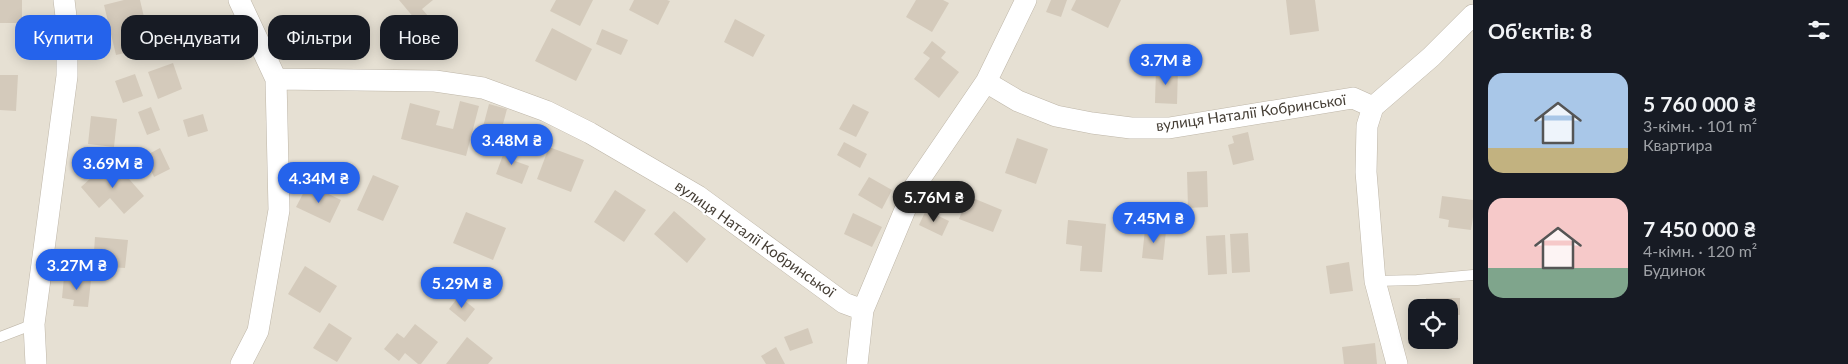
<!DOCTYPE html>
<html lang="uk">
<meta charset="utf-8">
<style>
body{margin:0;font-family:Lato,sans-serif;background:#242831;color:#f1f3f6;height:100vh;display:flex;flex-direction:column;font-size:19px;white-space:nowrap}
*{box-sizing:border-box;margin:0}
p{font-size:16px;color:#9ea1a6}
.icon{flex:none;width:28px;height:28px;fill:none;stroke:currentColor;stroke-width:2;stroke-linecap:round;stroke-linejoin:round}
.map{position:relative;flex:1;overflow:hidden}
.sheet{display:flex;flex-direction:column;background:#171b24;width:375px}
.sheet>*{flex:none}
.top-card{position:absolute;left:15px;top:15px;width:475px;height:45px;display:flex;gap:10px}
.fabs{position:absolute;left:1408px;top:299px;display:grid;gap:10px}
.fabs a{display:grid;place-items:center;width:50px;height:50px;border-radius:10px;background:#171b24;box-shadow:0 2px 12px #0003;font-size:25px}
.price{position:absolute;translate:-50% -42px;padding:0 11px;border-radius:18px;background:#2563eb;color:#fff;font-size:16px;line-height:32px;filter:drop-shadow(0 1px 2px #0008)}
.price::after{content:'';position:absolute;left:50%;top:30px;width:15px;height:11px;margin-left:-8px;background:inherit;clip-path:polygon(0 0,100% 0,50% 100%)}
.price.selected{background:#222;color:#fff}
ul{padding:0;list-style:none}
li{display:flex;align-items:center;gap:15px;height:125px;padding:0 15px}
li span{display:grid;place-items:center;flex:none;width:140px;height:100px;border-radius:15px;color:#555}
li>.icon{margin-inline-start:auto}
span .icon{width:60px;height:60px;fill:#fffc;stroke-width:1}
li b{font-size:21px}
h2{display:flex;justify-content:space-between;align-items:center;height:60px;padding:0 15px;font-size:21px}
.pill{padding:0 18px;border-radius:15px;background:#171b24;box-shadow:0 2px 12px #0003;font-size:18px;line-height:45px}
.pill.selected{background:#2563eb;color:#fff}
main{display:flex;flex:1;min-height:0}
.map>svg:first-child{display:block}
</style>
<main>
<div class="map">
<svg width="1473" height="364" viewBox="0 0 1473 364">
<rect width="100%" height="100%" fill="#f2eee5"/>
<path fill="#e6e0d3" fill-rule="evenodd" d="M 0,0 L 1473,0 L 1473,364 L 0,364 ZM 1416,308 L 1449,308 L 1449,340 L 1416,340 Z"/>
<path fill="#d4cabb" d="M 0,0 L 22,0 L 22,23 L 0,23 Z
M 124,0 L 140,0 L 151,47 L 116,55 L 104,5 Z
M 399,0 L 433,0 L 422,9 L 429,17 L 420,25 Z
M 556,0 L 593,0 L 580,26 L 550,11 Z
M 634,0 L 667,0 L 670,1 L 658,25 L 629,10 Z
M 916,0 L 943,0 L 949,3 L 932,32 L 906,17 Z
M 1051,0 L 1067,0 L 1061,17 L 1046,12 Z
M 1076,0 L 1121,0 L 1108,28 L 1071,10 Z
M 1286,0 L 1315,0 L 1319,31 L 1290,35 Z
M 735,19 L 765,35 L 753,57 L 724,42 Z
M 552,28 L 592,49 L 576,81 L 535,61 Z
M 602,29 L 628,40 L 621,55 L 596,44 Z
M 932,41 L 946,52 L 941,58 L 959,72 L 939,98 L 914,79 L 930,58 L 923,53 Z
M 173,63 L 182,89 L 158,99 L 148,72 Z
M 1156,68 L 1178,69 L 1177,104 L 1155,103 Z
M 135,74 L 143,96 L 123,103 L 115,81 Z
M 0,75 L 18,75 L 16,111 L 0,110 Z
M 460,101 L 479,106 L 466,156 L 401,139 L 410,103 L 440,111 L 436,125 L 453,129 Z
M 489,104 L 507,109 L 498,143 L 480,138 Z
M 853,104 L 869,112 L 856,137 L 839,129 Z
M 151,107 L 160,130 L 147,135 L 138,112 Z
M 203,114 L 208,131 L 188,137 L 183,120 Z
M 91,116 L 117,119 L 114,147 L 88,144 Z
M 1248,132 L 1254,160 L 1233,165 L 1228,145 L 1234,143 L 1232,136 Z
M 1017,138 L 1048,149 L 1036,184 L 1005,173 Z
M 844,142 L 867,154 L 860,168 L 837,155 Z
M 507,144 L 519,148 L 515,161 L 529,166 L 522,184 L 496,174 Z
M 549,147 L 584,160 L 571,192 L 537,179 Z
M 160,148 L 170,169 L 154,177 L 145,156 Z
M 116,164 L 144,196 L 124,214 L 110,198 L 99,208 L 81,187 L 104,166 L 108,171 Z
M 1207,171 L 1208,207 L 1188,208 L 1187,172 Z
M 373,175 L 399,186 L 383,221 L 357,210 Z
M 869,177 L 892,190 L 882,209 L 858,195 Z
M 308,184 L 341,200 L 330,223 L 296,207 Z
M 615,190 L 646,210 L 624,242 L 594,222 Z
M 968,196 L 1002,210 L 993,232 L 959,219 Z
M 1442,196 L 1473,200 L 1473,217 L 1471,230 L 1448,227 L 1449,220 L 1439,218 Z
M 926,210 L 949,221 L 942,236 L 919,225 Z
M 674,211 L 706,239 L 687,263 L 654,234 Z
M 466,212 L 506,228 L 493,260 L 453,243 Z
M 853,213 L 882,227 L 872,247 L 844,234 Z
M 1068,220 L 1106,224 L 1102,272 L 1080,271 L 1082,246 L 1066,244 Z
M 1145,229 L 1166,231 L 1163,260 L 1142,258 Z
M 1248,233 L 1250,272 L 1232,273 L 1230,234 Z
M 1225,235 L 1227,274 L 1208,275 L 1206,236 Z
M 95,237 L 128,240 L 125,268 L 93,266 Z
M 1349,262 L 1353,291 L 1330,294 L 1326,266 Z
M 305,266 L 337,286 L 320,313 L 288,294 Z
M 64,277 L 91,280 L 88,307 L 73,306 L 74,300 L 62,298 Z
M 459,296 L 475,309 L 465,322 L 449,309 Z
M 1426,298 L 1460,298 L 1460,315 L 1449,315 L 1449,308 L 1425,308 Z
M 329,323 L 352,338 L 337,362 L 313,348 Z
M 415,324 L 438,342 L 421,364 L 418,364 L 405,353 L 399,361 L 384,349 L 397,333 L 404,338 Z
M 808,328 L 813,343 L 790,351 L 784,337 Z
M 467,337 L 493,358 L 488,364 L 446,364 Z
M 1375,343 L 1377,364 L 1344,364 L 1342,347 Z
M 776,347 L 785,364 L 766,364 L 761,356 Z"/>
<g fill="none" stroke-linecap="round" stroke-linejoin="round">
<g stroke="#beb6a8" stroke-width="11">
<path id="lane" d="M 1375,281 L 1417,280 L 1473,275
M 0,337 L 34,324"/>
</g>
<g stroke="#beb6a8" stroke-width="22">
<path id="street" d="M 239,0 L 276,79 L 279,210 L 258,331 L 241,364
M 276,79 L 435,81 L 483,88 L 546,111 L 590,133 L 698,196 L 844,303 L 863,310
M 986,82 L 1018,101 L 1056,116 L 1092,123 L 1131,128 L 1169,128 L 1353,98 L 1373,107 L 1431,57 L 1473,15
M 1373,107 L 1367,126 L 1366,172 L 1375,281 L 1397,364
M 36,364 L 34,324 L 67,76 L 67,25 L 64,0
M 857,364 L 863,310 L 915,186 L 986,82 L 1026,0"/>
</g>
<use href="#lane" stroke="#fff" stroke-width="10"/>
<use href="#street" stroke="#fff" stroke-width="21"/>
</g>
<g text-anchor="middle" stroke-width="4" stroke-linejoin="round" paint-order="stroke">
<g font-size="15" fill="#453e35" stroke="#fff">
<text transform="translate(1251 113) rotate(-8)" y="5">вулиця Наталії Кобринської</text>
<text transform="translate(755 239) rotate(35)" y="5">вулиця Наталії Кобринської</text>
</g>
</g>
</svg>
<div class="fabs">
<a><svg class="icon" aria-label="locate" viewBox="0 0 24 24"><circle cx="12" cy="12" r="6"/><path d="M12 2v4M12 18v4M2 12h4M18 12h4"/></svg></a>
</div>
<b class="price" style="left:1166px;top:86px">3.7M ₴</b>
<b class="price" style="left:512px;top:166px">3.48M ₴</b>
<b class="price" style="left:113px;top:189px">3.69M ₴</b>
<b class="price" style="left:319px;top:204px">4.34M ₴</b>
<b class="price selected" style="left:934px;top:223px">5.76M ₴</b>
<b class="price" style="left:1154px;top:244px">7.45M ₴</b>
<b class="price" style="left:77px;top:291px">3.27M ₴</b>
<b class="price" style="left:462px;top:309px">5.29M ₴</b>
<div class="top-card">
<a class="pill selected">Купити</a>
<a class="pill">Орендувати</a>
<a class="pill">Фільтри</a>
<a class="pill">Нове</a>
</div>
</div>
<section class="sheet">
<h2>Об’єктів: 8<svg class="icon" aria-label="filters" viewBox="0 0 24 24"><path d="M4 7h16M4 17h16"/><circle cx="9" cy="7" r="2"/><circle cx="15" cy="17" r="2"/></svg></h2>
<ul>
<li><span style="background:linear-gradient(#a9c7e8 75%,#c2b280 0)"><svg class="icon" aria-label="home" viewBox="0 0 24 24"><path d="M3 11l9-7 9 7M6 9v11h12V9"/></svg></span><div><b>5 760 000 ₴</b><p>3-кімн. · 101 m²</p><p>Квартира</p></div></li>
<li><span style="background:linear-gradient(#f6c9c9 70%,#7fa58c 0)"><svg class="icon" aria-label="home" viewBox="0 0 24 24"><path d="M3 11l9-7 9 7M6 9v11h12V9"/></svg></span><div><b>7 450 000 ₴</b><p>4-кімн. · 120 m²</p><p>Будинок</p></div></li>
</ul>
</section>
</main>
